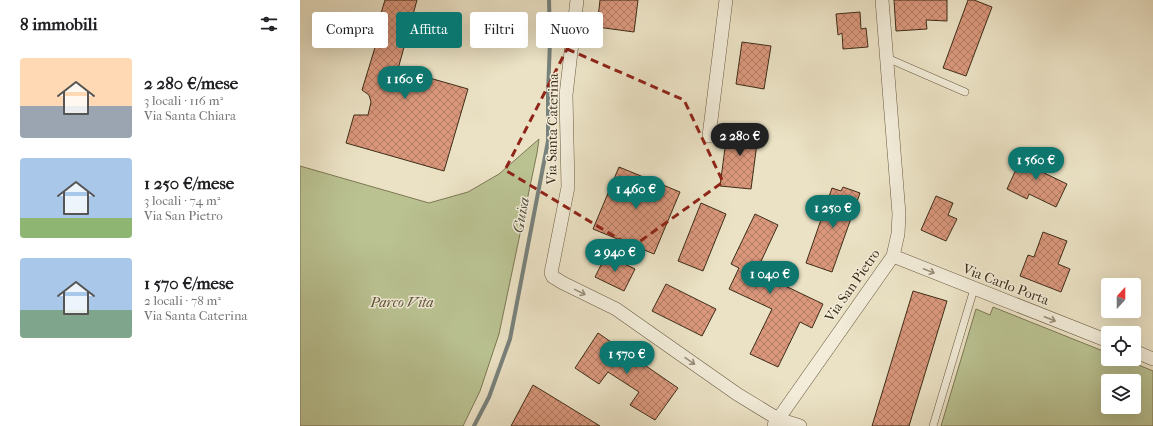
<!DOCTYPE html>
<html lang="it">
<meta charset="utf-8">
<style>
body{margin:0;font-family:"IM FELL French Canon",serif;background:#f6f6f6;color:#202124;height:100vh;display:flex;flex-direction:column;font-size:15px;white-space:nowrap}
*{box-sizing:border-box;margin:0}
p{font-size:13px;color:#757577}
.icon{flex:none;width:22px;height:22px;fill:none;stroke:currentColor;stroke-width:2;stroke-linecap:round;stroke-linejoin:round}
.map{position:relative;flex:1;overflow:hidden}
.drawer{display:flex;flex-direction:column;background:#fff;width:300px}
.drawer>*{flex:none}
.banner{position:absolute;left:12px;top:12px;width:380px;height:36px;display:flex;gap:8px}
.needle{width:26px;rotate:21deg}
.controls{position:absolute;left:801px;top:278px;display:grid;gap:8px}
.controls a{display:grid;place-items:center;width:40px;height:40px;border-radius:4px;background:#fff;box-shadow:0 4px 16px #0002;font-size:20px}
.price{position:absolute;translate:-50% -34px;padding:0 9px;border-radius:14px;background:#0f766e;color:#fff;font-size:13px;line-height:26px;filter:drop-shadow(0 1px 2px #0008)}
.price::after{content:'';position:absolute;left:50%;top:24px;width:12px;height:9px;margin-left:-6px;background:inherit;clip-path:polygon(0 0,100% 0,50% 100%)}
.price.active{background:#222;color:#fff}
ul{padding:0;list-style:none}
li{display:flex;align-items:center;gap:12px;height:100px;padding:0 20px}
li span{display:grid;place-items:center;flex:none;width:112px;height:80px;border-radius:4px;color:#555}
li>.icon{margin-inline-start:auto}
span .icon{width:48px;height:48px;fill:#fffc;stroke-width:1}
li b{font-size:17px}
h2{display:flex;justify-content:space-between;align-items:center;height:48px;padding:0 20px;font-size:17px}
.pill{padding:0 14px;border-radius:4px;background:#fff;box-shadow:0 4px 16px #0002;font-size:14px;line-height:36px}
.pill.active{background:#0f766e;color:#fff}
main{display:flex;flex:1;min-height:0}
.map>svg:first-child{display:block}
</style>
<main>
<section class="drawer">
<h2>8 immobili<svg class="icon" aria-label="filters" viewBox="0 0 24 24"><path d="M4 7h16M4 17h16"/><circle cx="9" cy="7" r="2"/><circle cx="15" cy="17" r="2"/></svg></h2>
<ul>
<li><span style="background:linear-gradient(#ffd9b3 60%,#9aa5b1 0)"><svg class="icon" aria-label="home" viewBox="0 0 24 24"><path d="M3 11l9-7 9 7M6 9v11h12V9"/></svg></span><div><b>2 280 €/mese</b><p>3 locali · 116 m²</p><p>Via Santa Chiara</p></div></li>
<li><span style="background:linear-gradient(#a9c7e8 75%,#8fb573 0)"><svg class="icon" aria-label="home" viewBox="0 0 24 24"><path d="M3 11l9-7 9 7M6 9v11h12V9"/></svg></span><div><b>1 250 €/mese</b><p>3 locali · 74 m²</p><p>Via San Pietro</p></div></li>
<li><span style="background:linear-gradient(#a9c7e8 65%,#7fa58c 0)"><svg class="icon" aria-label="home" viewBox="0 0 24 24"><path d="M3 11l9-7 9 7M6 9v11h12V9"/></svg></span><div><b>1 570 €/mese</b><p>2 locali · 78 m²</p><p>Via Santa Caterina</p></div></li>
</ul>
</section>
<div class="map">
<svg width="853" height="426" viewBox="0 0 853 426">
<defs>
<pattern id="building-cross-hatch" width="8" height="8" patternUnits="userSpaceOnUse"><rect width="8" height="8" fill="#da977c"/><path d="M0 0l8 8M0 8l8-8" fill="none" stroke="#b27c65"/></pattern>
</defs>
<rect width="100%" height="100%" fill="#ebe2c5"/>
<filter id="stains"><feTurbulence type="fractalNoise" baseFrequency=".005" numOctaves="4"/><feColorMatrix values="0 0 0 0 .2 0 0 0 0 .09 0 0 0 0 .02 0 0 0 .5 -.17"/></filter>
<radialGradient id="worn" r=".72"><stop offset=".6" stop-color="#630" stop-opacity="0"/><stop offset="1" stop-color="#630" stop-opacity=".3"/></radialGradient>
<path fill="#bac292" stroke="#7c7854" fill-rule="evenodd" d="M 239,139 L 237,153 L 199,334 L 180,391 L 163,426 L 0,426 L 0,166 L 129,203 L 168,192 L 199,174 Z
M 693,307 L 808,353 L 808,359 L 824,359 L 853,371 L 853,426 L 641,426 L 676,309 L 690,315 ZM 808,381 L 834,381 L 834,407 L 808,407 Z"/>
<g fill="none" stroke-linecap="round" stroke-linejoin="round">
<path stroke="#78827c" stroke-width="4" d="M 174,426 L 189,397 L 210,339 L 248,141 L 248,94 L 250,41 L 249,0"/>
</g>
<path fill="url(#building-cross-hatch)" stroke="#3e2d17" d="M 85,0 L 117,0 L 98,69 L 168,89 L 144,171 L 46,143 L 54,115 L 68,115 L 71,102 L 69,95 L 62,90 L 77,41 L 73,40 Z
M 300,0 L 338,0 L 334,32 L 297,27 Z
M 594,0 L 647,0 L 647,21 L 626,20 L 627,29 L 596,31 Z
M 668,0 L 674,0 L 692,7 L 666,76 L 643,68 Z
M 560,12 L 561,29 L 566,28 L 568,47 L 543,49 L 542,33 L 538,35 L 536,14 Z
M 442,42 L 471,46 L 464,89 L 436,84 Z
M 428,125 L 459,128 L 451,189 L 420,186 Z
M 725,150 L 747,161 L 742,172 L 767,184 L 756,207 L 729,194 L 727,199 L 707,189 Z
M 319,167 L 380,192 L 354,254 L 293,229 Z
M 543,187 L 560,193 L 532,272 L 506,263 L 532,188 L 541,191 Z
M 636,196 L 653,203 L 648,215 L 657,219 L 646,241 L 621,230 Z
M 401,203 L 426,214 L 403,271 L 378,261 Z
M 455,214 L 478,225 L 456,272 L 523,304 L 512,328 L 500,322 L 478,367 L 450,354 L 472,309 L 429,289 L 439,268 L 431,264 Z
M 743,232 L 767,241 L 758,264 L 770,269 L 761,292 L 720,276 L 728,255 L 734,257 Z
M 306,255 L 335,269 L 324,291 L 295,277 Z
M 366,284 L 416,309 L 402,336 L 352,311 Z
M 613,291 L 647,301 L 609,426 L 572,426 Z
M 298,333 L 378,388 L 355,420 L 330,405 L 339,392 L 308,372 L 299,384 L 275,368 Z
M 233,385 L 256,399 L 300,426 L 211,426 Z"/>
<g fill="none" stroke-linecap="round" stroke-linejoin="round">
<g stroke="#695a42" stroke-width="8">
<path id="service" d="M 587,58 L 665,92
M 633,426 L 674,289"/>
</g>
<g stroke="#695a42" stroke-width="14">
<path id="minor" d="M 277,0 L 266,95 L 268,187 L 251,273 L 253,277 L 263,283 L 316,309 L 437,394 L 478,419 L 500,426
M 409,136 L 426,0
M 593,256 L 808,341
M 834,351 L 853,359
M 474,425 L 593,256 L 598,234 L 599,214 L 582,0"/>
</g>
<use href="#service" stroke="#f2ecd9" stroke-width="7"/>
<use href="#minor" stroke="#f2ecd9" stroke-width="13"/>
</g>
<defs><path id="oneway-shaft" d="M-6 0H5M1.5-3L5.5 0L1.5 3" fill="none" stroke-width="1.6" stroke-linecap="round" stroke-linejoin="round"/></defs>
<g stroke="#988c78">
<use href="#oneway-shaft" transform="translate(629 271) rotate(22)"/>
<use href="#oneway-shaft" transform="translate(280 292) rotate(26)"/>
<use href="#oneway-shaft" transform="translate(750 319) rotate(21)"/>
<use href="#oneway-shaft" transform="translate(390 361) rotate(35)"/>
</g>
<path fill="none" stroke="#8f2418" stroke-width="3" stroke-dasharray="8 5" stroke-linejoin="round" d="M 267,49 L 384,100 L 423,182 L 332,247 L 205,170 Z"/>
<g text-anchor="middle" stroke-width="3" stroke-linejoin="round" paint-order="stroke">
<g font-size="14" fill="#3e2d17" stroke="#f2ecd9">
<text transform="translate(252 129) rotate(-89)" y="5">Via Santa Caterina</text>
<text transform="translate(706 284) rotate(21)" y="5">Via Carlo Porta</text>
<text transform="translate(552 285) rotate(-55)" y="5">Via San Pietro</text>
</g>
<g font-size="14" font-style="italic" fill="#5d5236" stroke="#f2ecd9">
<text x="102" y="307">Parco Vita</text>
</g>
<g font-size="15" font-style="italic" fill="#565041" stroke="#f2ecd9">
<text transform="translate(221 215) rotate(-79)" y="5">Guisa</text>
</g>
</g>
<rect width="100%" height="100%" filter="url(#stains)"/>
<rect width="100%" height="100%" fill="url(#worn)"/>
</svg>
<div class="controls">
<a><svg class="needle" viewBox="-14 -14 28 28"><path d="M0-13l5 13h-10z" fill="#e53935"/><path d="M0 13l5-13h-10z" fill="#757577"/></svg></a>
<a><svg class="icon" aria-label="locate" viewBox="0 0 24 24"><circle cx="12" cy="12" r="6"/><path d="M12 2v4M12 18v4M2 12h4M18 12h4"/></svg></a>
<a><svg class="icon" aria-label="layers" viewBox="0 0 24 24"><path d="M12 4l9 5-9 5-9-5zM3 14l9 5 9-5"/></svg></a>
</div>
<b class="price" style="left:105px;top:100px">1 160 €</b>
<b class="price active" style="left:440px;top:157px">2 280 €</b>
<b class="price" style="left:736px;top:181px">1 560 €</b>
<b class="price" style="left:336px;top:210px">1 460 €</b>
<b class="price" style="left:533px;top:229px">1 250 €</b>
<b class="price" style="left:315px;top:273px">2 940 €</b>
<b class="price" style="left:470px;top:295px">1 040 €</b>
<b class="price" style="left:327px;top:375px">1 570 €</b>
<div class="banner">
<a class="pill">Compra</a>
<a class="pill active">Affitta</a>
<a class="pill">Filtri</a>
<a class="pill">Nuovo</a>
</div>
</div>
</main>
